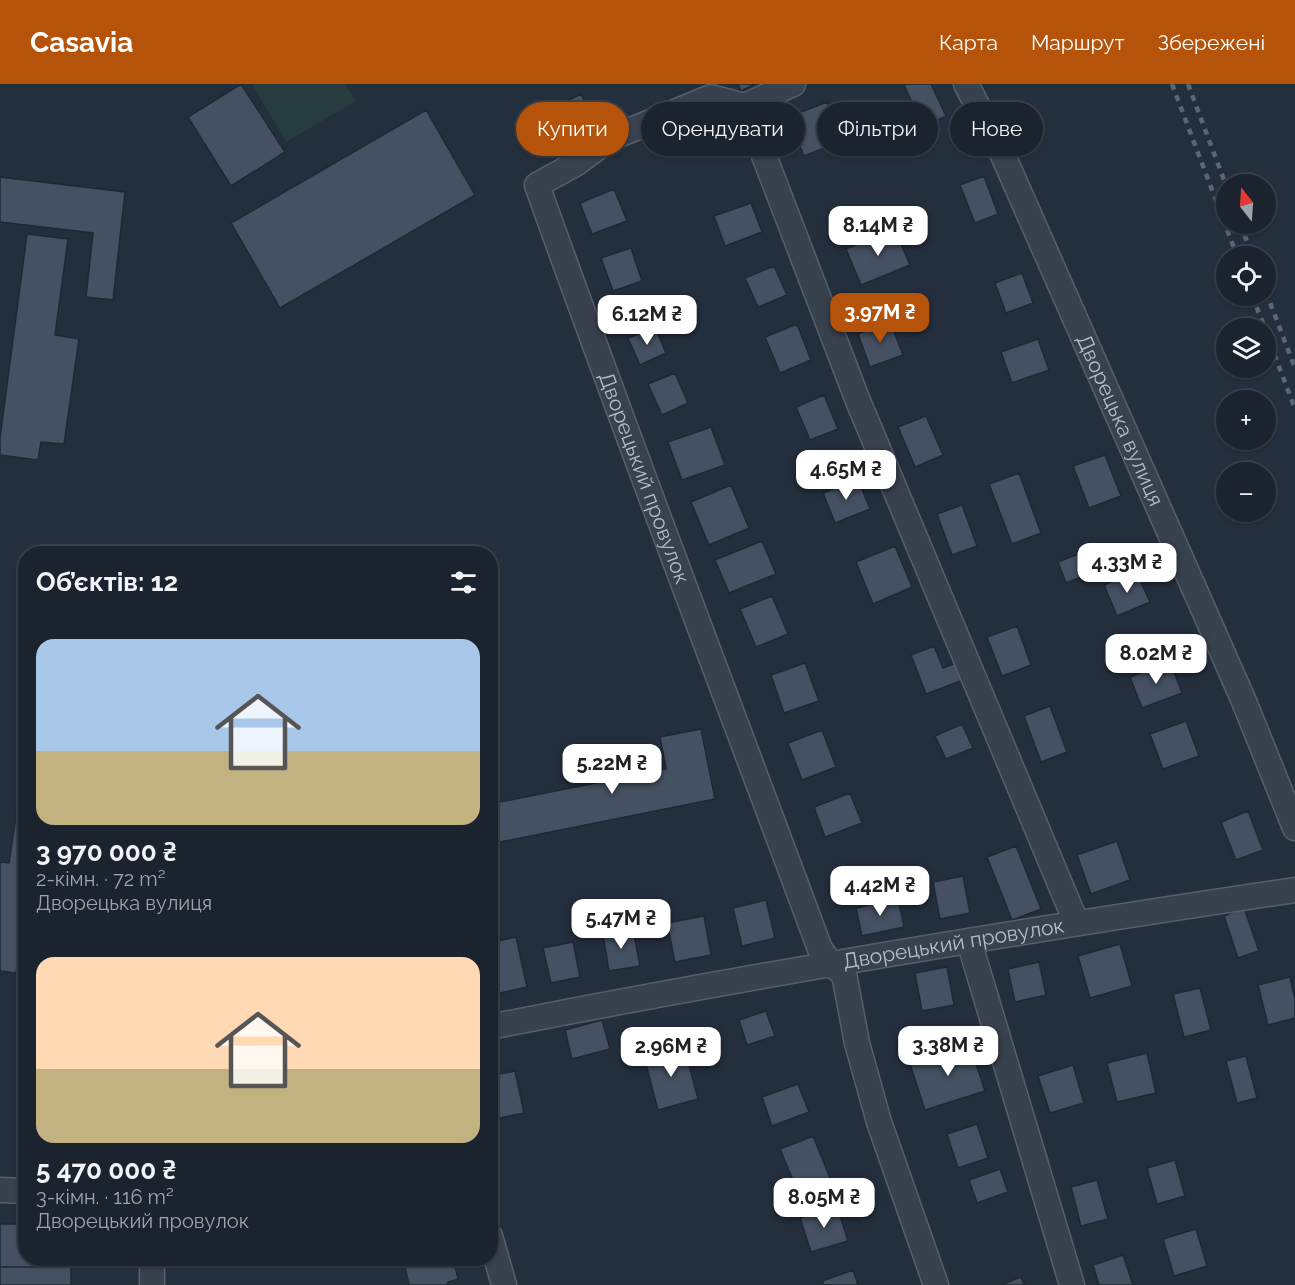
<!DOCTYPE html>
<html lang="uk">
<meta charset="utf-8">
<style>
body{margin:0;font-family:Raleway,sans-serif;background:#282f3a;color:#f1f3f6;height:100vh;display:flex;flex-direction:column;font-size:22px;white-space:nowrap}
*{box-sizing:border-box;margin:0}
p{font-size:20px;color:#a0a4aa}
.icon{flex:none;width:33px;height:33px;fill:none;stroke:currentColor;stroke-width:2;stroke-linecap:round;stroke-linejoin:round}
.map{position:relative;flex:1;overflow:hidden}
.drawer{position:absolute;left:18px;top:462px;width:480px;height:720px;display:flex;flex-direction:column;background:#1b232e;border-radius:24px;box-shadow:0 2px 4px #0004,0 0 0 2px #39404a}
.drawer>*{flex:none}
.top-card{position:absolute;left:516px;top:18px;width:570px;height:54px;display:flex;gap:12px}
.needle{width:39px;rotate:343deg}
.fabs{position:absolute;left:1216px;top:90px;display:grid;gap:12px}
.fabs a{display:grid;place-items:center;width:60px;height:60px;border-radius:50%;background:#1b232e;box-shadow:0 2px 4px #0004,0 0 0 2px #39404a;font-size:30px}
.price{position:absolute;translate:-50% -51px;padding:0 14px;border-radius:12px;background:#fff;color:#222;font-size:20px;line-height:39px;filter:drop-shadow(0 2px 3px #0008)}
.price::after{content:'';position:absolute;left:50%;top:36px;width:18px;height:14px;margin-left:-9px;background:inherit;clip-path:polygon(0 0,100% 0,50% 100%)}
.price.on{background:#b45309;color:#fff}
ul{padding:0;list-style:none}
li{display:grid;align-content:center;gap:12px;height:318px;padding:0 18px}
li span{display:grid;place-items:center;height:186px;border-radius:18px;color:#555}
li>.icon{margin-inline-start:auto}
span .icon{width:108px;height:108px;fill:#fffc;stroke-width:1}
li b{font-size:26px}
h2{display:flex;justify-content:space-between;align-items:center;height:72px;padding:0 18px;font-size:26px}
.chip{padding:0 21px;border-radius:27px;background:#1b232e;box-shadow:0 2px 4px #0004,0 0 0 2px #39404a;font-size:21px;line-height:54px}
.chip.on{background:#b45309;color:#fff}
header{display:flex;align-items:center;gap:36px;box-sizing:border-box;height:84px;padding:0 30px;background:#b45309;color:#fff}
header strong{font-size:28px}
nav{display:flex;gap:33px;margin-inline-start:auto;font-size:21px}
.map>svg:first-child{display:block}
</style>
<header>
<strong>Casavia</strong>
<nav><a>Карта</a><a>Маршрут</a><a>Збережені</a></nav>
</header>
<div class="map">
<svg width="1295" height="1201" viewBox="0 0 1295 1201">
<rect width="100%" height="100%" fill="#242f3e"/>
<path fill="#263c3f" d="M 252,0 L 345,0 L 356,17 L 286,58 Z"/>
<path fill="#455162" stroke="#1f2835" stroke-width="1.5" d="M 241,0 L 285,68 L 231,102 L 188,33 Z
M 738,0 L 755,0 L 741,7 Z
M 907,0 L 931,0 L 946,32 L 923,43 L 904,1 Z
M 581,10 L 597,42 L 551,65 L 536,32 Z
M 827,18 L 842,57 L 804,72 L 788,33 Z
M 426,26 L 475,111 L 280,224 L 231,139 Z
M 984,92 L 998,130 L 975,139 L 960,101 Z
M 0,93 L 125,108 L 113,216 L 86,213 L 93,149 L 0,138 Z
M 614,105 L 627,137 L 592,150 L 580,119 Z
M 751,119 L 762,148 L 725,162 L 714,132 Z
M 894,144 L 910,181 L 861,201 L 846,165 Z
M 27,150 L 68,155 L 55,251 L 79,255 L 64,360 L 41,358 L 38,376 L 0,371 L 0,354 Z
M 631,164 L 642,197 L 613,207 L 601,174 Z
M 774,182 L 787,211 L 758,223 L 745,194 Z
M 1022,189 L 1033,219 L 1006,229 L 995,199 Z
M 890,237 L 903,271 L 870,283 L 858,250 Z
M 797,240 L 811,276 L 780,289 L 765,253 Z
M 655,243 L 666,269 L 640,281 L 628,254 Z
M 1038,255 L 1049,286 L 1012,299 L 1001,268 Z
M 675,289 L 688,319 L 662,331 L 648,300 Z
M 824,311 L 838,345 L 810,356 L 796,323 Z
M 926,332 L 943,371 L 915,383 L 898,343 Z
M 711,343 L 725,381 L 682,396 L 668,358 Z
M 1105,371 L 1121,412 L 1089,424 L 1073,382 Z
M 1019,389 L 1041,449 L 1012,460 L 989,400 Z
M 858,395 L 870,425 L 835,439 L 823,409 Z
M 731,401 L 749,444 L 709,461 L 691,418 Z
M 962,421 L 977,462 L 952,471 L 937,430 Z
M 762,457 L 776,490 L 729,509 L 715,476 Z
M 895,462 L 912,503 L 873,520 L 856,478 Z
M 1083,468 L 1092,489 L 1066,499 L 1058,478 Z
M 1136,487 L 1150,518 L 1117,532 L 1104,501 Z
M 772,512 L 788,550 L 756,563 L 740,525 Z
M 1017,542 L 1031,581 L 1002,592 L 987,553 Z
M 934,562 L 943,584 L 956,579 L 963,596 L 926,610 L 911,571 Z
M 1170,577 L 1182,609 L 1142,624 L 1130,593 Z
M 805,579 L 819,617 L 784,629 L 771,591 Z
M 1050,622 L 1067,668 L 1041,678 L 1024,632 Z
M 1186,637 L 1199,672 L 1163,685 L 1150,650 Z
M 962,640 L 973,664 L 946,675 L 935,652 Z
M 701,645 L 715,715 L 490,760 L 490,720 L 666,685 L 660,653 Z
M 822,646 L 836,683 L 802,696 L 788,659 Z
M 850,709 L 862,739 L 825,753 L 814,723 Z
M 18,719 L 26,720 L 26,819 L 16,889 L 0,887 L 0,778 L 9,779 Z
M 1248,727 L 1263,766 L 1236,776 L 1221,738 Z
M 1117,757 L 1130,796 L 1091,810 L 1077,771 Z
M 1016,762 L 1041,825 L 1012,836 L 987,773 Z
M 963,792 L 970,829 L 940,835 L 933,798 Z
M 898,814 L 904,843 L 862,852 L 856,824 Z
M 766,816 L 775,854 L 742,862 L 733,824 Z
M 1244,824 L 1259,867 L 1238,874 L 1224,832 Z
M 704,832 L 711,871 L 675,878 L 667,839 Z
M 633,845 L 640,882 L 609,887 L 603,850 Z
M 516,853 L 527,903 L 492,911 L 490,859 Z
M 573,858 L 580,893 L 551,899 L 543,864 Z
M 1120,860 L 1132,902 L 1090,914 L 1078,872 Z
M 1039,878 L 1046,911 L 1015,918 L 1008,885 Z
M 947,883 L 954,921 L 922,927 L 915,889 Z
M 1290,893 L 1295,915 L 1295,934 L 1268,941 L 1258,901 Z
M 1200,904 L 1211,946 L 1184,953 L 1173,910 Z
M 766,927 L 775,952 L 747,961 L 739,936 Z
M 602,936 L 610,965 L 572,975 L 565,946 Z
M 970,961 L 985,1007 L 925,1026 L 910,980 Z
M 684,962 L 698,1015 L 658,1026 L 644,973 Z
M 1147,969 L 1156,1009 L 1117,1018 L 1107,979 Z
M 1246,972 L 1257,1014 L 1237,1019 L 1226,977 Z
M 1073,981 L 1084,1019 L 1050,1029 L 1038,992 Z
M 515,987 L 524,1029 L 490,1036 L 490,992 Z
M 798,1000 L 809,1028 L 772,1042 L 762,1013 Z
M 977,1040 L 988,1074 L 958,1084 L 947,1050 Z
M 813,1052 L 832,1099 L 800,1113 L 780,1065 Z
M 1175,1076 L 1185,1112 L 1157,1120 L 1147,1084 Z
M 1000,1085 L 1008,1108 L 977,1119 L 969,1096 Z
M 1097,1096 L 1108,1135 L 1081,1142 L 1071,1103 Z
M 837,1122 L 848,1157 L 811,1168 L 800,1134 Z
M 0,1140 L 26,1140 L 26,1174 L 71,1174 L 71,1183 L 0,1183 Z
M 1196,1145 L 1207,1182 L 1174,1192 L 1163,1155 Z
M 1123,1171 L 1133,1201 L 1099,1201 L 1093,1181 Z
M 413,1174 L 453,1174 L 458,1195 L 448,1198 L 448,1201 L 409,1201 L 405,1183 L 415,1181 Z
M 0,1183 L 71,1183 L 71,1201 L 0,1201 Z
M 853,1186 L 858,1201 L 824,1201 L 822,1197 Z
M 1021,1193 L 1024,1201 L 1001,1201 Z"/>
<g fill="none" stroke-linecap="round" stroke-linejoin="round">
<g stroke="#565f6c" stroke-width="27">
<g id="minor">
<path id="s1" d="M 793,0 L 745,22 L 711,13 L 609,55 L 577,79 L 537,101 C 628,357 726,611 820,865 L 831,880 L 844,890 L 857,959 L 879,1038 L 936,1201"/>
<path id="s2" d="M 966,0 L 1002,69 L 1243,615 L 1295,744"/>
<path d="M 745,22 L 858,317 L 1076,838"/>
<path d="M 969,857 L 1072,1201"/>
<path id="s3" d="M 490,943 C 757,890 1026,846 1295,806"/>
<path d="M 0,1106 L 26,1107"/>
<path d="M 490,1152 L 504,1201"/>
<path d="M 152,1201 L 152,1174"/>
</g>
</g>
<use href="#minor" stroke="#38414e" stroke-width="24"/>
<path stroke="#5a6575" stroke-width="4.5" stroke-dasharray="6 6" stroke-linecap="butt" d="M 1172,0 L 1237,172
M 1188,0 L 1227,104
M 1240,140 L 1253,172
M 1266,208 L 1295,284
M 1252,212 L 1265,244
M 1266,248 L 1295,325"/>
</g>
<g text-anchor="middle" stroke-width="4.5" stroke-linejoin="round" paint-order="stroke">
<g font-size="21" fill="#b4bcc9" stroke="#1d2633">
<text dy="7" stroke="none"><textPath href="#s2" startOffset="370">Дворецька вулиця</textPath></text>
<text dy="7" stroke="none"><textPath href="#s1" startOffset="596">Дворецький провулок</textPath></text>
<text dy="7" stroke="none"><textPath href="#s3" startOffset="471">Дворецький провулок</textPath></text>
</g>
</g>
</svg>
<div class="fabs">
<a><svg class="needle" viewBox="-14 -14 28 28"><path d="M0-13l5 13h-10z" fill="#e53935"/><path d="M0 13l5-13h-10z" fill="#a0a4aa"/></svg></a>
<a><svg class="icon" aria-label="locate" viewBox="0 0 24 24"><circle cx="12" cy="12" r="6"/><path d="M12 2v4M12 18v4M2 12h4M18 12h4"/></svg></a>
<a><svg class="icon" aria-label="layers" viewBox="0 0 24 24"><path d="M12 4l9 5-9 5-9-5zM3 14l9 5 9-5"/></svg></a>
<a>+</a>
<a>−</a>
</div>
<b class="price" style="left:878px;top:173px">8.14M ₴</b>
<b class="price on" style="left:880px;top:260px">3.97M ₴</b>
<b class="price" style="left:647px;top:262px">6.12M ₴</b>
<b class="price" style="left:846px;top:417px">4.65M ₴</b>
<b class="price" style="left:1127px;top:510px">4.33M ₴</b>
<b class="price" style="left:1156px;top:601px">8.02M ₴</b>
<b class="price" style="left:612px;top:711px">5.22M ₴</b>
<b class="price" style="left:880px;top:833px">4.42M ₴</b>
<b class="price" style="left:621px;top:866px">5.47M ₴</b>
<b class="price" style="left:948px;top:993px">3.38M ₴</b>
<b class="price" style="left:671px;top:994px">2.96M ₴</b>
<b class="price" style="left:824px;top:1145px">8.05M ₴</b>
<div class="top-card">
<a class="chip on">Купити</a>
<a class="chip">Орендувати</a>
<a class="chip">Фільтри</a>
<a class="chip">Нове</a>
</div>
<section class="drawer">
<h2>Об’єктів: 12<svg class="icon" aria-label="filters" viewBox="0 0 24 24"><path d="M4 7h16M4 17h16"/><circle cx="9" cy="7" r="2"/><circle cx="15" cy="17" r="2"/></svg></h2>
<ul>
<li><span style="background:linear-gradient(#a9c7e8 60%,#c2b280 0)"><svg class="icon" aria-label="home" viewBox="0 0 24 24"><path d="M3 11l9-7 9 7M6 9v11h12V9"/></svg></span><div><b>3 970 000 ₴</b><p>2-кімн. · 72 m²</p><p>Дворецька вулиця</p></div></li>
<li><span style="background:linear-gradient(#ffd9b3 60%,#c2b280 0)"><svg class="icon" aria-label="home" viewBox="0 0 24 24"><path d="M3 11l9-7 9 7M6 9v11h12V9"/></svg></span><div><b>5 470 000 ₴</b><p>3-кімн. · 116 m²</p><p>Дворецький провулок</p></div></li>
</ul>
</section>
</div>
